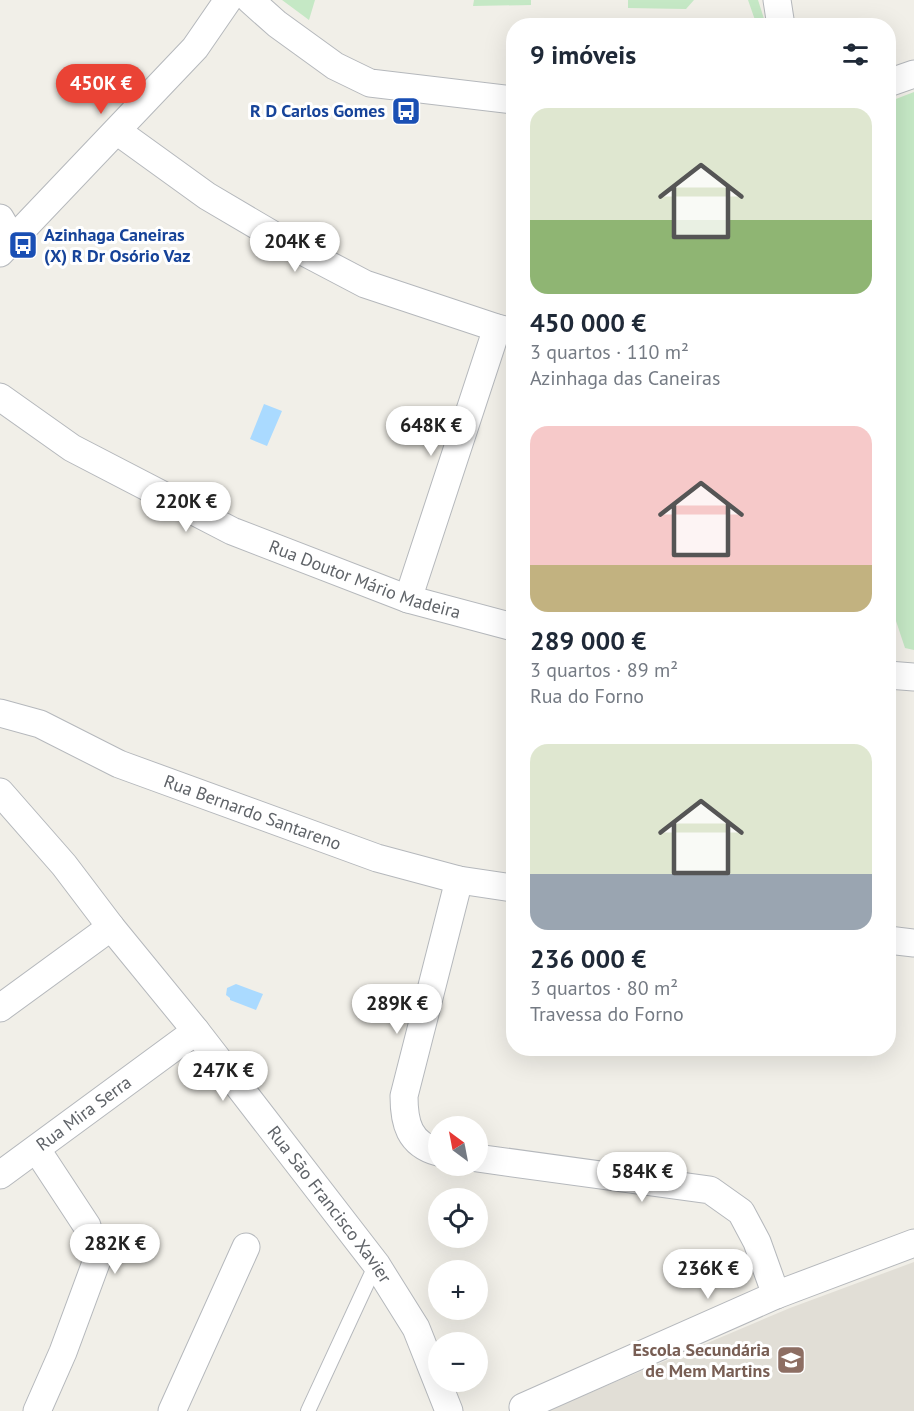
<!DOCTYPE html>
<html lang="pt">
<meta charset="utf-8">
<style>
body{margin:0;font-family:"PT Sans",sans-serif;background:#f2f2f3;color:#1f2937;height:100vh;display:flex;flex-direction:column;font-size:22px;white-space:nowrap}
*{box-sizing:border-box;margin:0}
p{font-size:20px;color:#747a83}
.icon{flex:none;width:33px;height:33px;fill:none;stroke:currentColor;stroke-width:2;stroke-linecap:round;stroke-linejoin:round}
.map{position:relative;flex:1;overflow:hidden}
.panel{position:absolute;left:506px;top:18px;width:390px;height:1038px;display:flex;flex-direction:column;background:#fff;border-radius:24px;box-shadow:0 6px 24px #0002}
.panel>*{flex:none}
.needle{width:39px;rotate:328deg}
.tools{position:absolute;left:428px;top:1116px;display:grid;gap:12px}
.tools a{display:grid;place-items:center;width:60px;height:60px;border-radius:50%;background:#fff;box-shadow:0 6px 24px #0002;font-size:30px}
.price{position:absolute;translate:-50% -51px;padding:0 14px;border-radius:21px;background:#fff;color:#222;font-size:20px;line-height:39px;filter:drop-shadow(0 2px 3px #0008)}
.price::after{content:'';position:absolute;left:50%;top:36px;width:18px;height:14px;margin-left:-9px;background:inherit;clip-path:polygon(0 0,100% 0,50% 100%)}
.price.current{background:#ea4335;color:#fff}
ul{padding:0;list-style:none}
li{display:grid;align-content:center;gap:12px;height:318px;padding:0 24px}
li span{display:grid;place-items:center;height:186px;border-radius:18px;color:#555}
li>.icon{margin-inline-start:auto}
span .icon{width:108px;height:108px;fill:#fffc;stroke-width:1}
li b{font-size:26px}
h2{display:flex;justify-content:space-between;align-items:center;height:72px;padding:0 24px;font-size:26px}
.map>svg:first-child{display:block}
</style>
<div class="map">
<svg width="914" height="1411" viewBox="0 0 914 1411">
<rect width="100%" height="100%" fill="#f1efe8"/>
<path fill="#e1ded6" d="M 914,1262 L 914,1411 L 547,1411 L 790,1308 Z"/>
<path fill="#c5e8c5" d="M 282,0 L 315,0 L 309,20 Z
M 474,0 L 531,0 L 531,5 L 473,6 Z
M 628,0 L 694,0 L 686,9 L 628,8 Z
M 748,0 L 758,0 L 766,25 L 753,25 L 755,20 Z
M 914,92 L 914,650 L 905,648 L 888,597 L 888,102 Z"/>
<path fill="#aadaff" d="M 264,404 L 282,411 L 267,446 L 250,439 Z
M 236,984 L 263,994 L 256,1010 L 230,1000 L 230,998 L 226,995 L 227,988 Z"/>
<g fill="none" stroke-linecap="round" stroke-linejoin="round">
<g stroke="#b5b8bc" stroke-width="16">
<path id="lane" d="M 308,1411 L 376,1264"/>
</g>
<g stroke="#b5b8bc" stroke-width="29">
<g id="street">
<path d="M 250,0 L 277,24 L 335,66 L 370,83 L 513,100"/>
<path d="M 777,0 L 781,26"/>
<path d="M 888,83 L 914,74"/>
<path d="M 117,131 L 207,196 L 285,242 L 365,284 L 497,328 L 513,332"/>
<path d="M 0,218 L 13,240"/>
<path d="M 0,253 L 195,48 L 228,0"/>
<path id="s1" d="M 0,397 L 72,448 L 232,531 L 408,599 L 513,627"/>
<path d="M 408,599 L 497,328"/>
<path d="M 888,675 L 914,677"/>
<path id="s2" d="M 0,713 L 40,724 L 119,764 L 377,858 L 459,880 L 513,888"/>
<path id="s3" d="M 0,792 L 64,865 L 111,927 L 196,1031 L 376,1264 L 416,1328 L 449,1411"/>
<path d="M 888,940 L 914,943"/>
<path d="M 0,1008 L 111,927"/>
<path d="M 37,1150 L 87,1226 L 97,1260 L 63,1352 L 37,1411"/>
<path d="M 438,1152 C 409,1144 404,1123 404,1096 L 459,880"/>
<path d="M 477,1158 L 710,1190 L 741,1212 L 757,1242 L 776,1295"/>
<path id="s4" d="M 0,1175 L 196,1031"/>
<path d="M 523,1407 L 776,1295 L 914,1243"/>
<path d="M 172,1411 L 246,1247"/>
</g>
</g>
<use href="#lane" stroke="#fff" stroke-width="14"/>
<use href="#street" stroke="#fff" stroke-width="27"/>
</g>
<defs>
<g id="bus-square" transform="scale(1.5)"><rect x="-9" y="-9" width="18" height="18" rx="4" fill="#1a4fb4" stroke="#fff"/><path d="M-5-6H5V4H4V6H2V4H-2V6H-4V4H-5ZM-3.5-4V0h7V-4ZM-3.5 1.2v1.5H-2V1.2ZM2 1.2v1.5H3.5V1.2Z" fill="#fff"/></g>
<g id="school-square" transform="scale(1.5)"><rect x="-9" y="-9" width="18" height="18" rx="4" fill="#8d6e63" stroke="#fff"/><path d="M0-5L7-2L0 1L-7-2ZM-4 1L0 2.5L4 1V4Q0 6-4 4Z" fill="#fff"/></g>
</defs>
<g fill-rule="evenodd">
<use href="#bus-square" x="406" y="111"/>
<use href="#bus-square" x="23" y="245"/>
<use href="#school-square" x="791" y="1360"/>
</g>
<g text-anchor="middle" stroke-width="6" stroke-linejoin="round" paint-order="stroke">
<g font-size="18" font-weight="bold" fill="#164399" stroke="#fff" text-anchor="end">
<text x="385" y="117">R D Carlos Gomes</text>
<text x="44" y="241" text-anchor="start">Azinhaga Caneiras<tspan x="44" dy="21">(X) R Dr Osório Vaz</tspan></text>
</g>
<g font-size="18" fill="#5f6368" stroke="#fff">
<text dy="6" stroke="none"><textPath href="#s1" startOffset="410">Rua Doutor Mário Madeira</textPath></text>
<text dy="6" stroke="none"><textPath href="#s2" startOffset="272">Rua Bernardo Santareno</textPath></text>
<text dy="6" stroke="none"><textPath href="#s4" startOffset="104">Rua Mira Serra</textPath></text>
<text dy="6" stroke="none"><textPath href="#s3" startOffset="528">Rua São Francisco Xavier</textPath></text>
</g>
<g font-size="18" font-weight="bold" fill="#785e54" stroke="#fff" text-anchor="end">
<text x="770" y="1356">Escola Secundária<tspan x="770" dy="21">de Mem Martins</tspan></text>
</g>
</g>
</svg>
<div class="tools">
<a><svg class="needle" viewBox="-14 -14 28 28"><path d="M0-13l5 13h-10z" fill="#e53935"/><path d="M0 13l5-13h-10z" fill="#747a83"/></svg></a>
<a><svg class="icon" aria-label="locate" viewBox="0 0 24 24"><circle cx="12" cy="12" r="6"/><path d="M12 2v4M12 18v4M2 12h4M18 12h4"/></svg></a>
<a>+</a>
<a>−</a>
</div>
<b class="price current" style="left:101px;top:115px">450K €</b>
<b class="price" style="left:295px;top:273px">204K €</b>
<b class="price" style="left:431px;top:457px">648K €</b>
<b class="price" style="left:186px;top:533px">220K €</b>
<b class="price" style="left:397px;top:1035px">289K €</b>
<b class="price" style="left:223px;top:1102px">247K €</b>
<b class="price" style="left:642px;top:1203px">584K €</b>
<b class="price" style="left:115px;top:1275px">282K €</b>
<b class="price" style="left:708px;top:1300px">236K €</b>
<section class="panel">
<h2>9 imóveis<svg class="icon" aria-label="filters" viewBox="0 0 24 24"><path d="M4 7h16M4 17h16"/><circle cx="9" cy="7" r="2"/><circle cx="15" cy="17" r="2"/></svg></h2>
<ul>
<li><span style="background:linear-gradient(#dfe7d0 60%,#8fb573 0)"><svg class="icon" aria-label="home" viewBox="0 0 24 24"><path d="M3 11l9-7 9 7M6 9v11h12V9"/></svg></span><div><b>450 000 €</b><p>3 quartos · 110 m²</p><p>Azinhaga das Caneiras</p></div></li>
<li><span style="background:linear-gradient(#f6c9c9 75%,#c2b280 0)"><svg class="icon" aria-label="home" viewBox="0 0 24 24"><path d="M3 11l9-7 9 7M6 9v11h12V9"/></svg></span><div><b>289 000 €</b><p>3 quartos · 89 m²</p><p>Rua do Forno</p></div></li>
<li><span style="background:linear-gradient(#dfe7d0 70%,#9aa5b1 0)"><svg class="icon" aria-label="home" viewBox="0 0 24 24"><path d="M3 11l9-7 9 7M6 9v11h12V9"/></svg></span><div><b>236 000 €</b><p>3 quartos · 80 m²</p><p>Travessa do Forno</p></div></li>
</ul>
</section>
</div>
